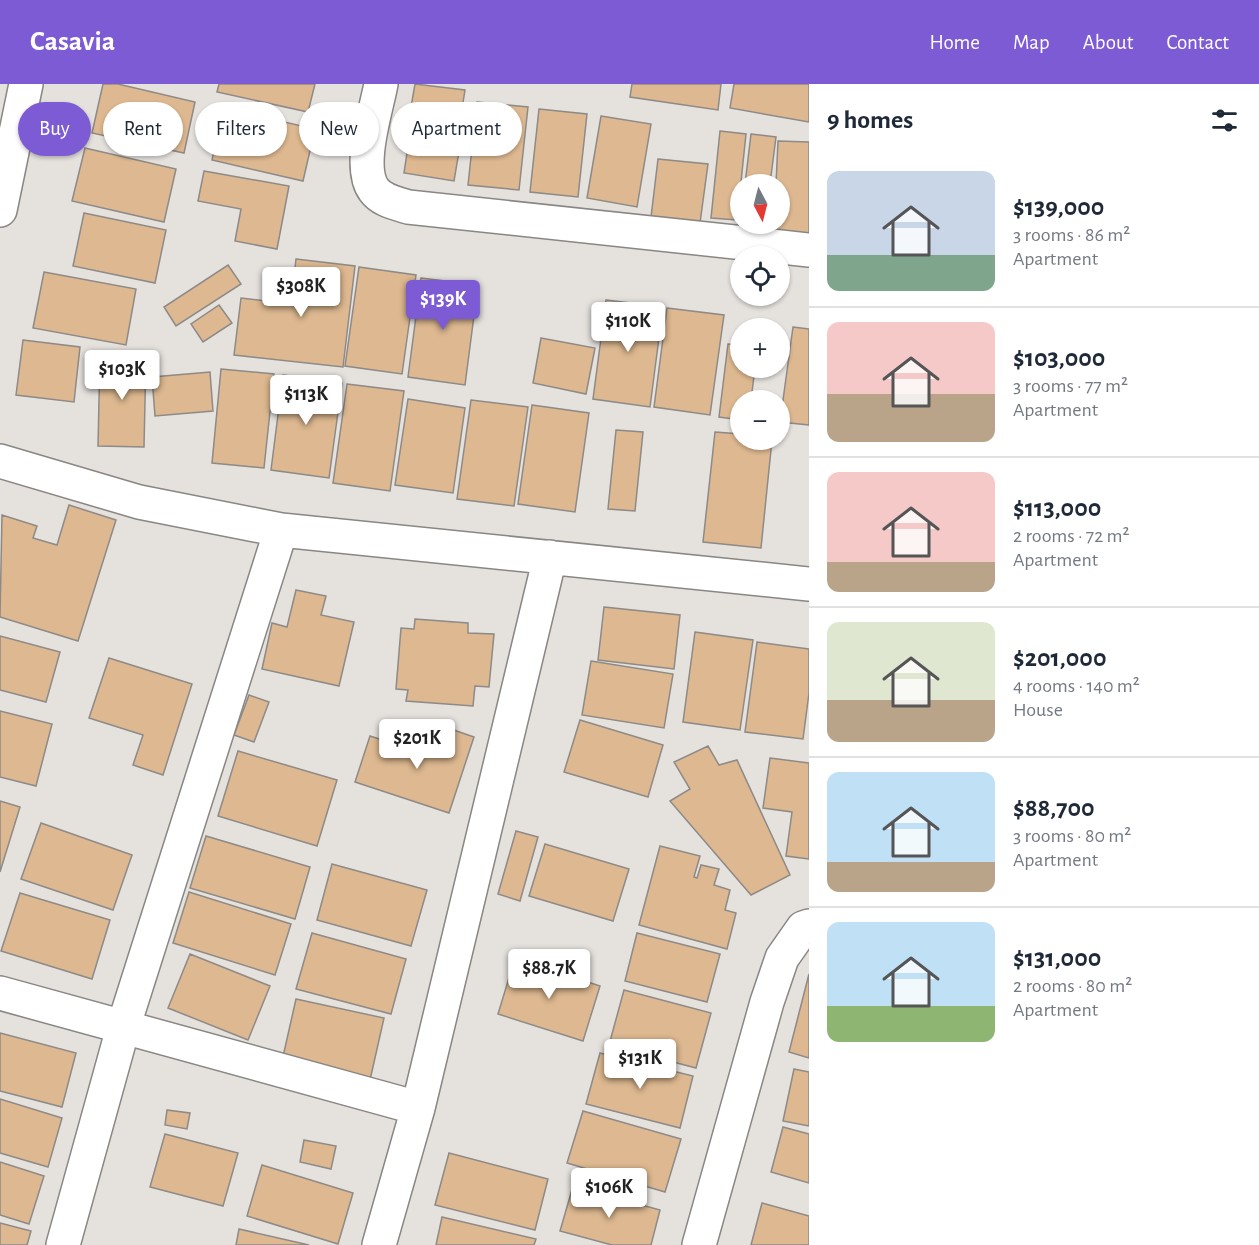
<!DOCTYPE html>
<meta charset="utf-8">
<style>
body{margin:0;font-family:"Alegreya Sans",sans-serif;background:#f6f6f7;color:#1f2937;height:100vh;display:flex;flex-direction:column;font-size:22px;white-space:nowrap}
*{box-sizing:border-box;margin:0}
p{font-size:20px;color:#747a83}
.icon{flex:none;width:33px;height:33px;fill:none;stroke:currentColor;stroke-width:2;stroke-linecap:round;stroke-linejoin:round}
.map{position:relative;flex:1;overflow:hidden}
.sheet{display:flex;flex-direction:column;background:#fff;width:450px}
.sheet>*{flex:none}
.hud{position:absolute;left:18px;top:18px;width:570px;height:54px;display:flex;gap:12px}
.needle{width:39px;rotate:173deg}
.controls{position:absolute;left:730px;top:90px;display:grid;gap:12px}
.controls a{display:grid;place-items:center;width:60px;height:60px;border-radius:50%;background:#fff;box-shadow:0 2px 4px #0004;font-size:30px}
.price{position:absolute;translate:-50% -51px;padding:0 14px;border-radius:6px;background:#fff;color:#222;font-size:20px;line-height:39px;filter:drop-shadow(0 2px 3px #0008)}
.price::after{content:'';position:absolute;left:50%;top:36px;width:18px;height:14px;margin-left:-9px;background:inherit;clip-path:polygon(0 0,100% 0,50% 100%)}
.price.selected{background:#7d5bd5;color:#fff}
ul{padding:0;list-style:none}
li{display:flex;align-items:center;gap:18px;height:150px;padding:0 18px}
li+li{border-top:2px solid #e0e1e3}
li span{display:grid;place-items:center;flex:none;width:168px;height:120px;border-radius:12px;color:#555}
li>.icon{margin-inline-start:auto}
span .icon{width:72px;height:72px;fill:#fffc;stroke-width:1}
li b{font-size:26px}
h2{display:flex;justify-content:space-between;align-items:center;height:72px;padding:0 18px;font-size:26px}
.pill{padding:0 21px;border-radius:27px;background:#fff;box-shadow:0 2px 4px #0004;font-size:21px;line-height:54px}
.pill.selected{background:#7d5bd5;color:#fff}
header{display:flex;align-items:center;gap:36px;box-sizing:border-box;height:84px;padding:0 30px;background:#7d5bd5;color:#fff}
header strong{font-size:28px}
nav{display:flex;gap:33px;margin-inline-start:auto;font-size:21px}
main{display:flex;flex:1;min-height:0}
.map>svg:first-child{display:block}
</style>
<header>
<strong>Casavia</strong>
<nav><a>Home</a><a>Map</a><a>About</a><a>Contact</a></nav>
</header>
<main>
<div class="map">
<svg width="809" height="1161" viewBox="0 0 809 1161">
<rect width="100%" height="100%" fill="#e5e2de"/>
<path fill="#ddb890" stroke="#8d8a87" stroke-width="1.5" d="M 103,0 L 118,0 L 195,18 L 184,69 L 92,49 Z
M 219,0 L 315,0 L 308,28 L 217,8 Z
M 415,0 L 465,6 L 461,31 L 411,23 Z
M 632,0 L 721,0 L 718,26 L 630,13 Z
M 734,0 L 809,0 L 809,38 L 730,24 Z
M 477,18 L 528,23 L 519,106 L 468,101 Z
M 223,24 L 315,45 L 303,97 L 212,76 Z
M 539,25 L 587,30 L 578,113 L 530,108 Z
M 601,32 L 651,40 L 637,123 L 587,114 Z
M 412,36 L 439,40 L 438,46 L 462,50 L 454,97 L 404,89 Z
M 720,47 L 746,50 L 737,136 L 711,134 Z
M 751,50 L 776,53 L 770,100 L 745,100 Z
M 778,57 L 809,58 L 809,152 L 774,151 L 774,140 L 780,140 L 780,100 L 776,100 Z
M 85,64 L 176,85 L 164,138 L 72,117 Z
M 658,75 L 708,80 L 700,139 L 651,133 Z
M 204,87 L 289,102 L 277,165 L 235,157 L 241,125 L 198,117 Z
M 84,129 L 166,146 L 155,199 L 73,182 Z
M 296,175 L 355,182 L 343,283 L 234,271 L 241,214 L 291,220 Z
M 228,181 L 241,200 L 176,242 L 164,223 Z
M 359,183 L 416,191 L 402,290 L 345,282 Z
M 44,188 L 136,205 L 126,261 L 33,244 Z
M 421,194 L 478,201 L 465,301 L 408,293 Z
M 606,216 L 663,223 L 650,323 L 593,315 Z
M 219,221 L 232,239 L 203,258 L 191,240 Z
M 667,224 L 724,231 L 710,331 L 654,323 Z
M 793,243 L 809,245 L 809,341 L 780,338 Z
M 541,254 L 595,264 L 586,310 L 533,299 Z
M 23,256 L 80,263 L 74,318 L 16,311 Z
M 728,260 L 741,261 L 741,284 L 755,284 L 751,316 L 741,316 L 741,336 L 719,333 Z
M 100,271 L 146,272 L 144,363 L 98,362 Z
M 221,285 L 274,290 L 264,384 L 212,379 Z
M 210,288 L 213,327 L 155,332 L 152,293 Z
M 283,291 L 342,299 L 329,394 L 271,386 Z
M 347,300 L 404,307 L 390,407 L 333,399 Z
M 408,315 L 465,324 L 453,409 L 395,401 Z
M 471,316 L 528,323 L 514,422 L 457,415 Z
M 532,321 L 589,329 L 575,428 L 518,420 Z
M 616,346 L 643,348 L 635,427 L 608,425 Z
M 715,348 L 741,350 L 741,356 L 772,356 L 761,464 L 703,458 Z
M 69,421 L 116,436 L 78,557 L 0,533 L 2,431 L 37,442 L 33,454 L 57,461 Z
M 296,506 L 326,512 L 321,531 L 354,538 L 339,602 L 262,585 L 272,539 L 287,543 Z
M 604,523 L 680,531 L 674,585 L 598,576 Z
M 415,535 L 468,539 L 468,549 L 494,550 L 489,603 L 475,602 L 473,622 L 406,617 L 408,606 L 396,605 L 401,544 L 414,545 Z
M 695,548 L 753,556 L 740,646 L 683,638 Z
M 0,552 L 60,568 L 46,618 L 0,606 Z
M 757,558 L 809,565 L 809,609 L 803,655 L 745,648 Z
M 109,574 L 192,600 L 163,691 L 133,681 L 143,651 L 89,634 Z
M 591,577 L 673,590 L 664,644 L 582,631 Z
M 249,611 L 269,618 L 254,658 L 234,651 Z
M 0,627 L 52,640 L 36,702 L 0,693 Z
M 580,636 L 663,661 L 648,713 L 564,688 Z
M 445,643 L 474,653 L 449,729 L 355,698 L 370,652 L 435,673 Z
M 708,662 L 719,681 L 737,676 L 790,791 L 751,811 L 670,717 L 690,705 L 674,678 Z
M 238,667 L 337,696 L 317,762 L 218,732 Z
M 770,674 L 809,679 L 809,775 L 786,772 L 792,728 L 763,724 Z
M 0,717 L 20,723 L 0,788 Z
M 41,739 L 132,771 L 113,826 L 21,795 Z
M 516,747 L 538,753 L 520,817 L 498,810 Z
M 206,752 L 310,783 L 295,835 L 190,804 Z
M 545,760 L 629,785 L 613,837 L 529,812 Z
M 660,762 L 700,772 L 694,793 L 697,794 L 701,781 L 719,785 L 714,801 L 730,806 L 725,826 L 736,829 L 727,865 L 639,841 Z
M 332,780 L 427,806 L 411,862 L 317,836 Z
M 189,808 L 291,840 L 275,891 L 173,859 Z
M 20,809 L 110,836 L 92,895 L 1,867 Z
M 312,849 L 406,875 L 391,930 L 296,905 Z
M 637,849 L 720,870 L 707,918 L 625,897 Z
M 190,870 L 270,902 L 248,956 L 168,924 Z
M 515,874 L 600,902 L 583,957 L 498,930 Z
M 809,890 L 809,974 L 789,968 Z
M 624,906 L 711,929 L 696,984 L 609,961 Z
M 296,915 L 384,934 L 370,996 L 282,977 Z
M 0,949 L 76,969 L 62,1023 L 0,1007 Z
M 600,969 L 693,992 L 680,1044 L 586,1020 Z
M 794,985 L 809,988 L 809,1042 L 783,1037 Z
M 0,1015 L 62,1034 L 48,1083 L 0,1069 Z
M 167,1026 L 190,1029 L 187,1045 L 165,1041 Z
M 583,1027 L 681,1055 L 665,1108 L 567,1079 Z
M 783,1043 L 809,1050 L 809,1099 L 771,1088 Z
M 165,1050 L 238,1069 L 223,1122 L 150,1103 Z
M 304,1056 L 336,1062 L 331,1085 L 300,1078 Z
M 449,1069 L 548,1095 L 535,1146 L 435,1121 Z
M 0,1078 L 44,1092 L 29,1140 L 0,1131 Z
M 262,1081 L 353,1109 L 338,1160 L 247,1132 Z
M 573,1102 L 660,1126 L 651,1161 L 612,1161 L 560,1147 Z
M 762,1119 L 809,1132 L 809,1161 L 751,1161 Z
M 442,1133 L 536,1155 L 534,1161 L 436,1161 Z
M 0,1139 L 31,1147 L 27,1161 L 0,1161 Z
M 239,1145 L 309,1161 L 236,1161 Z"/>
<g fill="none" stroke-linecap="round" stroke-linejoin="round">
<g stroke="#898683" stroke-width="36">
<path id="street" d="M 381,0 C 376,27 357,83 374,106 C 382,117 396,119 408,123 L 809,166
M 0,126 L 26,0
M 0,377 L 139,418 L 281,446 L 809,500
M 0,909 L 418,1024
M 63,1161 L 123,944 L 281,446
M 379,1161 L 418,1024 L 550,473
M 699,1161 L 767,918 L 782,874 L 803,844 L 809,842"/>
</g>
<use href="#street" stroke="#fff" stroke-width="33"/>
</g>
</svg>
<div class="controls">
<a><svg class="needle" viewBox="-14 -14 28 28"><path d="M0-13l5 13h-10z" fill="#e53935"/><path d="M0 13l5-13h-10z" fill="#747a83"/></svg></a>
<a><svg class="icon" aria-label="locate" viewBox="0 0 24 24"><circle cx="12" cy="12" r="6"/><path d="M12 2v4M12 18v4M2 12h4M18 12h4"/></svg></a>
<a>+</a>
<a>−</a>
</div>
<b class="price" style="left:301px;top:234px">$308K</b>
<b class="price selected" style="left:443px;top:247px">$139K</b>
<b class="price" style="left:628px;top:269px">$110K</b>
<b class="price" style="left:122px;top:317px">$103K</b>
<b class="price" style="left:306px;top:342px">$113K</b>
<b class="price" style="left:417px;top:686px">$201K</b>
<b class="price" style="left:549px;top:916px">$88.7K</b>
<b class="price" style="left:640px;top:1006px">$131K</b>
<b class="price" style="left:609px;top:1135px">$106K</b>
<div class="hud">
<a class="pill selected">Buy</a>
<a class="pill">Rent</a>
<a class="pill">Filters</a>
<a class="pill">New</a>
<a class="pill">Apartment</a>
</div>
</div>
<section class="sheet">
<h2>9 homes<svg class="icon" aria-label="filters" viewBox="0 0 24 24"><path d="M4 7h16M4 17h16"/><circle cx="9" cy="7" r="2"/><circle cx="15" cy="17" r="2"/></svg></h2>
<ul>
<li><span style="background:linear-gradient(#c9d6e8 70%,#7fa58c 0)"><svg class="icon" aria-label="home" viewBox="0 0 24 24"><path d="M3 11l9-7 9 7M6 9v11h12V9"/></svg></span><div><b>$139,000</b><p>3 rooms · 86 m²</p><p>Apartment</p></div></li>
<li><span style="background:linear-gradient(#f6c9c9 60%,#b9a48a 0)"><svg class="icon" aria-label="home" viewBox="0 0 24 24"><path d="M3 11l9-7 9 7M6 9v11h12V9"/></svg></span><div><b>$103,000</b><p>3 rooms · 77 m²</p><p>Apartment</p></div></li>
<li><span style="background:linear-gradient(#f6c9c9 75%,#b9a48a 0)"><svg class="icon" aria-label="home" viewBox="0 0 24 24"><path d="M3 11l9-7 9 7M6 9v11h12V9"/></svg></span><div><b>$113,000</b><p>2 rooms · 72 m²</p><p>Apartment</p></div></li>
<li><span style="background:linear-gradient(#dfe7d0 65%,#b9a48a 0)"><svg class="icon" aria-label="home" viewBox="0 0 24 24"><path d="M3 11l9-7 9 7M6 9v11h12V9"/></svg></span><div><b>$201,000</b><p>4 rooms · 140 m²</p><p>House</p></div></li>
<li><span style="background:linear-gradient(#bfe0f5 75%,#b9a48a 0)"><svg class="icon" aria-label="home" viewBox="0 0 24 24"><path d="M3 11l9-7 9 7M6 9v11h12V9"/></svg></span><div><b>$88,700</b><p>3 rooms · 80 m²</p><p>Apartment</p></div></li>
<li><span style="background:linear-gradient(#bfe0f5 70%,#8fb573 0)"><svg class="icon" aria-label="home" viewBox="0 0 24 24"><path d="M3 11l9-7 9 7M6 9v11h12V9"/></svg></span><div><b>$131,000</b><p>2 rooms · 80 m²</p><p>Apartment</p></div></li>
</ul>
</section>
</main>
